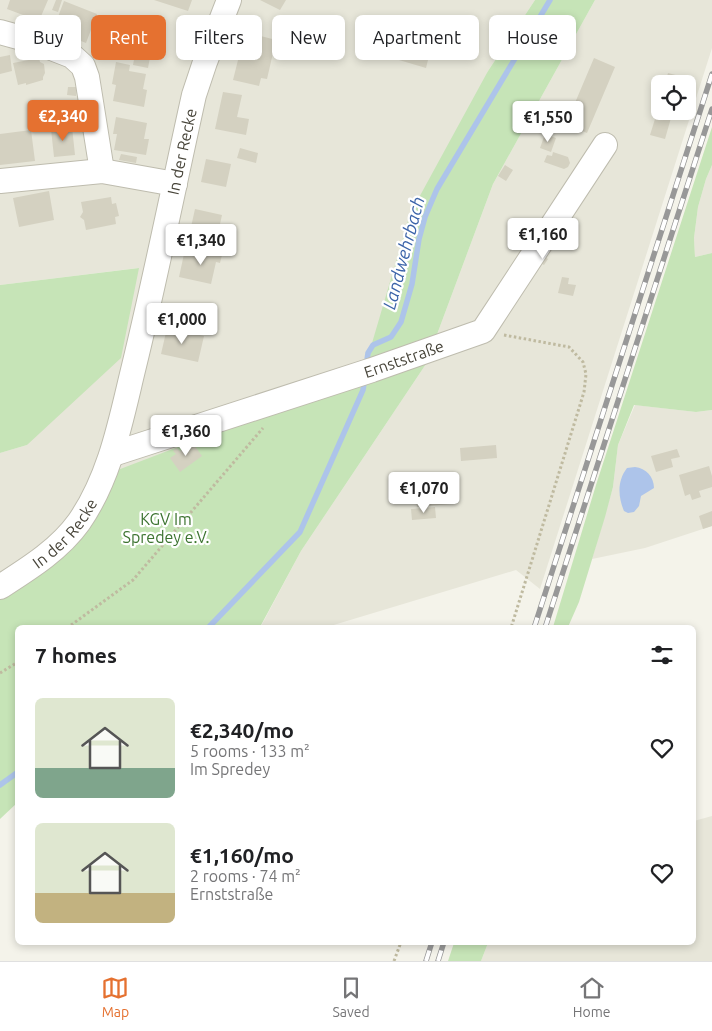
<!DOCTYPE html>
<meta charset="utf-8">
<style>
body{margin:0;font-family:Ubuntu,sans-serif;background:#f2f2f2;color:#202124;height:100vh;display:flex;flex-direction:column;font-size:19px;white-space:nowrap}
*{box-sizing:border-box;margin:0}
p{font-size:16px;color:#757577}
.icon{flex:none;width:28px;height:28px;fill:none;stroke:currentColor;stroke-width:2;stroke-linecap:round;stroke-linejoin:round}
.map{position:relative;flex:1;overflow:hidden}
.side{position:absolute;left:15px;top:625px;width:681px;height:320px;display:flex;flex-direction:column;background:#fff;border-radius:8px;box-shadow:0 2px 8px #0003}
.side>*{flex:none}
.top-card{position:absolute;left:15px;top:15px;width:682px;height:45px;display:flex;gap:10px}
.controls{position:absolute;left:651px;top:75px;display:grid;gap:10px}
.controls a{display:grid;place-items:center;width:45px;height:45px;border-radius:8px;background:#fff;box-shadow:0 2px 8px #0003;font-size:25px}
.price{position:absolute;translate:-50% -42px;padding:0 11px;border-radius:5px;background:#fff;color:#222;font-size:16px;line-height:32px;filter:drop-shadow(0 1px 2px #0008)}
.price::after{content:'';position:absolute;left:50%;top:30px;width:15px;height:11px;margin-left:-8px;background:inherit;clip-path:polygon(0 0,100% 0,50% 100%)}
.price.active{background:#e57130;color:#fff}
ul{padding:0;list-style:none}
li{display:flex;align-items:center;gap:15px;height:125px;padding:0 20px}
li span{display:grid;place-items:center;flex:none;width:140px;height:100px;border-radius:8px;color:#555}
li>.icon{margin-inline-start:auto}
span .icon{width:60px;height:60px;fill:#fffc;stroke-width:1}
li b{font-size:21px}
h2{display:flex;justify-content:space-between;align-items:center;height:60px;padding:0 20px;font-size:21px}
.chip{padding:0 18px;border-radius:8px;background:#fff;box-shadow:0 2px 8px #0003;font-size:18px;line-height:45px}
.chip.active{background:#e57130;color:#fff}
.tabs{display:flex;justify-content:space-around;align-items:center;height:70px;border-top:1px solid #e0e0e0;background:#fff;font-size:14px;color:#757577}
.tabs a{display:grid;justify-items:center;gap:2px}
.tabs .active{color:#e57130}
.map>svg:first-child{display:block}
</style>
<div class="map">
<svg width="712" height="961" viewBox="0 0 712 961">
<rect width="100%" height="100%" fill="#f4f3ea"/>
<path fill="#e7e6d9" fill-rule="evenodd" d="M 0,0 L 535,0 L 488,71 L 381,317 L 362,377 L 0,598 L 0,453 L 27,445 L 138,268 L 0,285 Z
M 595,0 L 712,0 L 712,48 L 540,589 L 516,570 L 327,627 L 260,628 L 301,551 L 426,364 L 493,184 ZM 660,84 L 688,84 L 688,111 L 660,111 Z
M 712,165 L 712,253 L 695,257 L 694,238 L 698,207 L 706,179 Z
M 635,405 L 696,412 L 712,410 L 712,526 L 645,548 L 592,559 L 613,487 L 618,445 Z
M 712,816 L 712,961 L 481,961 L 488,943 L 694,942 L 694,821 Z"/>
<path fill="#c6e4b7" d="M 535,0 L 595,0 L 493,184 L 426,364 L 301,551 L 260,627 L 18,628 L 17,803 L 0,819 L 0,598 L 115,471 L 362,377 L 410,214 L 488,71 Z
M 712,127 L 712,165 L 706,179 L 698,207 L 694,238 L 695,257 L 712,253 L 712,410 L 696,412 L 634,405 L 618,445 L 613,487 L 605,517 L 579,602 L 568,627 L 553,627 L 596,485 Z
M 139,268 L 121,358 L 27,445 L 0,453 L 0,285 Z
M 454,943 L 454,942 L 488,943 L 481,961 L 448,961 Z"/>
<path fill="#adc4ea" d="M 635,467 C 646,468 654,477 654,488 L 641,496 L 639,506 L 634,512 L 628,513 L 624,511 C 618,497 617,481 627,468 Z"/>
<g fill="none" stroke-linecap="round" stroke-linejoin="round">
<path stroke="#adc4ea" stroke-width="5.5" d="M 366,367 L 368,353 L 373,345 L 391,337 L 401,322 L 412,284 L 419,239 L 425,217 L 437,189 L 550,0
M 208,628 L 300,532 L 363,390 L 365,378
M 0,785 L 18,772"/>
</g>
<path fill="#d4d1c1" d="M 10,0 L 48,0 L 39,21 L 7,9 Z
M 56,0 L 62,0 L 58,12 L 52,10 Z
M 154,0 L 192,0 L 188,11 Z
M 260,0 L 286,0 L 280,10 Z
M 64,1 L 97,14 L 86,43 L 53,30 Z
M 132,15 L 164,20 L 161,36 L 165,37 L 162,53 L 131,47 L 134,31 L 130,30 Z
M 101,30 L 108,32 L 102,49 L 96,47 Z
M 245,32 L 276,40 L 267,79 L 261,78 L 259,86 L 233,80 Z
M 388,36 L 431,48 L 426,68 L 382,55 Z
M 136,49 L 151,52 L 148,68 L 133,65 Z
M 10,55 L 12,71 L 0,74 L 0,57 Z
M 39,58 L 40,62 L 44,64 L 45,73 L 43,77 L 43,80 L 26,85 L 26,83 L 18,85 L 13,63 Z
M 594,58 L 615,67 L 587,133 L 566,124 Z
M 116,62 L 130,65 L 129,71 L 146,74 L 143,89 L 147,90 L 144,107 L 113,101 L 116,85 L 112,84 Z
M 668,73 L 683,77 L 681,84 L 665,84 Z
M 68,87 L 77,87 L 76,96 L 67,95 Z
M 223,92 L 242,95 L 237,117 L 249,119 L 246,135 L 215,129 Z
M 660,103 L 660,111 L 673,111 L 665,139 L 650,135 Z
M 116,117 L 147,123 L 144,139 L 149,139 L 146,155 L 114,150 L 117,134 L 113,134 Z
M 72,127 L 75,155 L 54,157 L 51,129 Z
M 31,130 L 35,161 L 0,165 L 0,134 Z
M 545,134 L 556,138 L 551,152 L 540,148 Z
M 240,148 L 258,153 L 256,163 L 237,158 Z
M 553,152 L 568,157 L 570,163 L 568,167 L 564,169 L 544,162 L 547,155 L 552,156 Z
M 121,154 L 137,157 L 136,163 L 119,160 Z
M 206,159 L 231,164 L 226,187 L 201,182 Z
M 505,165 L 513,170 L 506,181 L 498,176 Z
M 49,191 L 54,220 L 19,227 L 13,198 Z
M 111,197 L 112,204 L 116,203 L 119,216 L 115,217 L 116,224 L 86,230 L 84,220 L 80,217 L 83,212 L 81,202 Z
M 195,209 L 222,215 L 218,233 L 191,227 Z
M 207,248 L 223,251 L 220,263 L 216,262 L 211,284 L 179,277 L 184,254 L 205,257 Z
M 542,255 L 548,259 L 544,265 L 538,262 Z
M 562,277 L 569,278 L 568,284 L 576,285 L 573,296 L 558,293 Z
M 177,304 L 204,310 L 201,322 L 175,316 Z
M 167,328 L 204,336 L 198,362 L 161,354 Z
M 192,442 L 202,456 L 180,472 L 170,458 L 176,454 L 173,451 L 176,448 L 180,451 Z
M 496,445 L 497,458 L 461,461 L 460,448 Z
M 677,449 L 680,457 L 671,459 L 673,467 L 656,472 L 651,456 Z
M 709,466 L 712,476 L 712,487 L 699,491 L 701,497 L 692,500 L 690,494 L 685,496 L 679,475 Z
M 448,475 L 451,504 L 417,507 L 414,479 Z
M 435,507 L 436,518 L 412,520 L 411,509 Z
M 712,511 L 712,526 L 703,529 L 699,516 Z"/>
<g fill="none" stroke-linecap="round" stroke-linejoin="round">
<g stroke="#bebcae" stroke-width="26">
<g id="minor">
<path d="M 0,32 L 36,42 L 72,56 L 83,66 L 87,77 L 102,171"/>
<path d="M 0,181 L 102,171 L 175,184"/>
<path id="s1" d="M 113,454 L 372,370 L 483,331 L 605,145"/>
<path id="s2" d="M 0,587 C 28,569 59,550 79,522 C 111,476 121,419 134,366 C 156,276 174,185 194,95 L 205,62 L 229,0"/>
</g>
</g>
<path stroke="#bfbaa0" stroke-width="3" stroke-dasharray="2.5 2.5" stroke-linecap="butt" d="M 504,335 L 569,347 L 583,362 L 586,374 L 584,392 L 511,628
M 67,628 L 133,580 L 263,428
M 0,673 L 18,662
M 394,961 L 401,942"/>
<use href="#minor" stroke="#fff" stroke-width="24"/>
<g stroke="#989898" stroke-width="5.5">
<path id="rail" d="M 534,628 L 712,74
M 545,628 L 712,109
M 426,961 L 432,942
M 438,961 L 444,942"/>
</g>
<use href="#rail" stroke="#fff" stroke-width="4" stroke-dasharray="11" stroke-linecap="butt"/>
</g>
<g text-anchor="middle" stroke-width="4.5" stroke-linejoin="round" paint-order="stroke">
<g font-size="16" fill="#474439" stroke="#fff">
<text dy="6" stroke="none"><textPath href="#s2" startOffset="489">In der Recke</textPath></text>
<text dy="6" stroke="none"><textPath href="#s1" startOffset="306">Ernststraße</textPath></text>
<text dy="6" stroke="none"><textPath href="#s2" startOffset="85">In der Recke</textPath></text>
</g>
<g font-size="16" fill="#3d7431" stroke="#fff">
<text x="166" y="525">KGV Im<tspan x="166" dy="18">Spredey e.V.</tspan></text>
</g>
<g font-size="18" font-style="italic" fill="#3c64a9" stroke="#fff">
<text transform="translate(404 253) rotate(-75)" y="6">Landwehrbach</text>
</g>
</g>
</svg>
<div class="controls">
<a><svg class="icon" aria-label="locate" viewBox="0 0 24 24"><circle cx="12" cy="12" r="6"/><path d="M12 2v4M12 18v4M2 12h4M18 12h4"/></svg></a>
</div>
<b class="price active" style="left:63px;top:142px">€2,340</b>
<b class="price" style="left:548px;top:143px">€1,550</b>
<b class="price" style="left:543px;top:260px">€1,160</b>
<b class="price" style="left:201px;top:266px">€1,340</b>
<b class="price" style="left:182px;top:345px">€1,000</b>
<b class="price" style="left:186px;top:457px">€1,360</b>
<b class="price" style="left:424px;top:514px">€1,070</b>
<div class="top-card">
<a class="chip">Buy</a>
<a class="chip active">Rent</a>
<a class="chip">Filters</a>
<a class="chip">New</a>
<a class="chip">Apartment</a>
<a class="chip">House</a>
</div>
<section class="side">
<h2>7 homes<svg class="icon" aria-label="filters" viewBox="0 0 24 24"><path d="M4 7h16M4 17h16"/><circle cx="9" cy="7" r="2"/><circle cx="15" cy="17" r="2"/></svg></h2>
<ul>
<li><span style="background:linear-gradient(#dfe7d0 70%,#7fa58c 0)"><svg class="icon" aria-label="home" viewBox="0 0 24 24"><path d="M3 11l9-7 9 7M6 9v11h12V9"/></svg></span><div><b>€2,340/mo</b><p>5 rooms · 133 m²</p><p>Im Spredey</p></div><svg class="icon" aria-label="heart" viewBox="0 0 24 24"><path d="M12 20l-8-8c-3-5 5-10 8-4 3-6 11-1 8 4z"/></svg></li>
<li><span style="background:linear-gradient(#dfe7d0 70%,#c2b280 0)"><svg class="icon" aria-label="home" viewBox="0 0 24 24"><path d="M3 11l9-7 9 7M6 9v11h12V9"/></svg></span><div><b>€1,160/mo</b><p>2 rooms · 74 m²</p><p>Ernststraße</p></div><svg class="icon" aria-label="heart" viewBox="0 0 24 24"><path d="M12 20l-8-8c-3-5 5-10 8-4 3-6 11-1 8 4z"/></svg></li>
</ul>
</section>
</div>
<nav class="tabs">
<a class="active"><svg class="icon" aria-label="map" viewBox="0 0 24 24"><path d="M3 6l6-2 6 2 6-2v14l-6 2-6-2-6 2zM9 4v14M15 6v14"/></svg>Map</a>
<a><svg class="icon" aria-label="saved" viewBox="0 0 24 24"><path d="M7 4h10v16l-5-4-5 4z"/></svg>Saved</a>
<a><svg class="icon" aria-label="home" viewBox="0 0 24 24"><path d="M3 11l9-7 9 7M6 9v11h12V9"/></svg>Home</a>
</nav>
